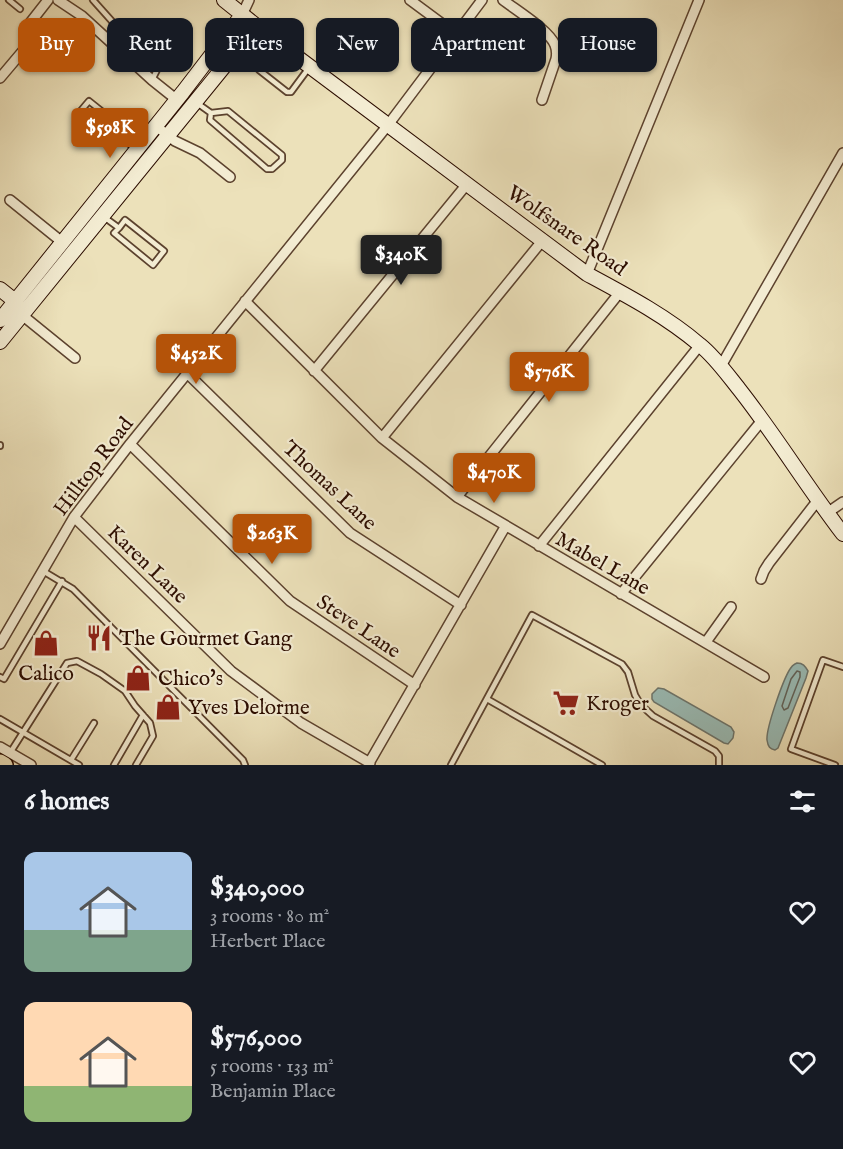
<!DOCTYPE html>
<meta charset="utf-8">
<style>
body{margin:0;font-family:"IM FELL English",serif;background:#20242c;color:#f1f3f6;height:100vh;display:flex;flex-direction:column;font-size:22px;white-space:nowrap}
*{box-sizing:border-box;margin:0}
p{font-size:20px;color:#9ea1a6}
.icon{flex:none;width:33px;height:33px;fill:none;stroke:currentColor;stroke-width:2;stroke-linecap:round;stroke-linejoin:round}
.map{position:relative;height:765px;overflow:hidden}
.panel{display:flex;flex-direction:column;background:#171b24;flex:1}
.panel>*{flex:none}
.banner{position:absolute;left:18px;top:18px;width:807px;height:54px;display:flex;gap:12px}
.price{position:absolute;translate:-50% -51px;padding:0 14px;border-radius:6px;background:#b45309;color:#fff;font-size:20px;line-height:39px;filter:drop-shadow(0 2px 3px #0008)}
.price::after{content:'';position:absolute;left:50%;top:36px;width:18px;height:14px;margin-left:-9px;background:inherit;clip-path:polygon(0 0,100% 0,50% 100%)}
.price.selected{background:#222;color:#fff}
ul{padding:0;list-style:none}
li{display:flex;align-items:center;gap:18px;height:150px;padding:0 24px}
li span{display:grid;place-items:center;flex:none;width:168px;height:120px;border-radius:12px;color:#555}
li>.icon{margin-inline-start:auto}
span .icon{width:72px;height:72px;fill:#fffc;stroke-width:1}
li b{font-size:26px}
h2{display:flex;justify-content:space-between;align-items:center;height:72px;padding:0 24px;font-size:26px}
.pill{padding:0 21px;border-radius:12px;background:#171b24;box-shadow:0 2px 4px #0004;font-size:21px;line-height:54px}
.pill.selected{background:#b45309;color:#fff}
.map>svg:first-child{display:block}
</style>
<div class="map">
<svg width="843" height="765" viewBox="0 0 843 765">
<rect width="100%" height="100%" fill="#ece1ba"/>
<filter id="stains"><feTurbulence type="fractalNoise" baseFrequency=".00333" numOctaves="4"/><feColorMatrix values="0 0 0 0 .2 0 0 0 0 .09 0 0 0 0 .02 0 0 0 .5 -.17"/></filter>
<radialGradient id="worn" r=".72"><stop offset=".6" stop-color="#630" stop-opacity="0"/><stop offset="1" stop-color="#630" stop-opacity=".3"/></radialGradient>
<path fill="#9abcb6" stroke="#6e766d" stroke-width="1.5" d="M 797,663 C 803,663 805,666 808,671 L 806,678 L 778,748 L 775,750 C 770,749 768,747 767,740 C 766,728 783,680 790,669 C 793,664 793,665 797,663 Z
M 658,688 L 664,689 L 731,727 L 734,732 L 733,738 L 728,744 L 724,743 L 654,702 L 652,699 L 652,694 Z"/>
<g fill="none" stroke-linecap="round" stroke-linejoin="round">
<path stroke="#63645b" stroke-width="1.5" d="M 797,671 L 800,672 L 800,677 L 788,708 L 784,710 L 782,706 L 791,679 Z"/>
<g stroke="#5c422e" stroke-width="8">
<path id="lane" d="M 9,0 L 20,9
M 93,0 L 118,28 L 160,64 L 152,80
M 259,70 L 287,92 L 291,92 L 308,69
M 197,103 L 211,113 L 228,111 L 282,155 L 282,160 L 272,169 L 267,169 L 210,120 L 211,113
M 128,143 L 113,142 L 78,114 L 89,101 L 124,129 L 128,143 L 135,148
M 104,217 L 119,228 L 114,233 L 153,265 L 164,251 L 125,220 L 119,228
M 0,445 L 0,446
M 43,571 L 73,589 L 243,760 L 245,765
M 0,677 L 4,679 L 62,581
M 487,699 L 602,765
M 0,719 L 79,765
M 10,753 L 67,663 L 77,661 L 101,674 L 125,691 L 135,706 L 150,723 L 153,736 L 136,765
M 71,760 L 94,723
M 114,765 L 143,715
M 451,765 L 532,615 L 622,664 L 628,672 L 635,695 L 641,705 L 653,716 L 715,751 L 719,756 L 719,765
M 835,765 L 791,749 L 823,660 L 843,667"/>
</g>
<g stroke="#5c422e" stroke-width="12">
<path id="street" d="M 58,0 L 82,16 L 152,80 L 177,100
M 410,0 L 456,34
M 503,0 C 516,10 550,31 555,45 C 557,50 557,54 556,59 L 542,100
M 242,15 L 249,0
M 0,78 L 27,46 L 30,23 L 48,0
M 156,126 L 175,141 L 200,153 L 230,177
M 10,200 L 62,242
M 587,274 L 699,0
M 245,301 L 382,438 L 457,497 L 764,677
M 22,315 L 75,358
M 721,366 L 843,153
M 314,371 L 467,184
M 188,374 L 350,533 L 461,605
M 382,438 L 542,241
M 130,444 L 290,601 L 415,685
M 457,497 L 620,292
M 827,513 L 843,502
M 74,517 L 231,671 L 301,723 L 370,763
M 539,546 L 700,345
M 761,579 L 764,571 L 769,563 L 818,500
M 621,594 L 763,419
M 706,642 L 731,607
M 0,644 L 74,517 L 130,444 L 388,125 L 482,0
M 0,747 L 31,765
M 368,765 L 505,527"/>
</g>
<g stroke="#2c0d00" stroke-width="16">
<path id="secondary" d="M 224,0 L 269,36 L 587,274 C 626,295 666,316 700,345 C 715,357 727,374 739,389 C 776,436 807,487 843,534
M 0,289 L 15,301 L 18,307
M 0,320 L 183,92 L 242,15
M 0,342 L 257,26"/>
</g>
<g stroke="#2c0d00" stroke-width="18">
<path id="primary" d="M 0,762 L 5,765"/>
</g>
<use href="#lane" stroke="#f3ecd2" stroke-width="4.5"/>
<use href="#street" stroke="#f3ecd2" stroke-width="9"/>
<use href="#secondary" stroke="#f3ecd2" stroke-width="14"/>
<use href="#primary" stroke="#ece1ba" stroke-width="15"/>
</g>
<defs>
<g id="restaurant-bare" transform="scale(2.07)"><path d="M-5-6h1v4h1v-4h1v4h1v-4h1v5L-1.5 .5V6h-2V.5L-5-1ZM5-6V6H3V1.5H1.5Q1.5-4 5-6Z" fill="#8f2418" stroke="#f3ecd2" stroke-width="2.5" paint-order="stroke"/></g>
<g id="shop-bare" transform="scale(2.07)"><path d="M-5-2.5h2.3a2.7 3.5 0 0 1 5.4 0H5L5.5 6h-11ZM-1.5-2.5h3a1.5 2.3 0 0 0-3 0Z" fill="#8f2418" stroke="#f3ecd2" stroke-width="2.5" paint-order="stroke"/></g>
<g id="supermarket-bare" transform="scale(2.07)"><path d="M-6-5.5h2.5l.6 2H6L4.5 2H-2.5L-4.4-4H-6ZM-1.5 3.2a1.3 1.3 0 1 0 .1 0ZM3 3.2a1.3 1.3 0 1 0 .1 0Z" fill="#8f2418" stroke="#f3ecd2" stroke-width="2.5" paint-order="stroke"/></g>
</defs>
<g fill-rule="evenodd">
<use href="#restaurant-bare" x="99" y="638"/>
<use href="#shop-bare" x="46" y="643"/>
<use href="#shop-bare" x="138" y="678"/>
<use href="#supermarket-bare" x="566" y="703"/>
<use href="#shop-bare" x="168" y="707"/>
</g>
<g text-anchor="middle" stroke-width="4.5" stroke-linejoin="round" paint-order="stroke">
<g font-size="21" fill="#2c0d00" stroke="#f3ecd2">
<text transform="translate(567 230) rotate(35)" y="7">Wolfsnare Road</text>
<text transform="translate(93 466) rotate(-53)" y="7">Hilltop Road</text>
<text transform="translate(330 485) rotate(43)" y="7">Thomas Lane</text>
<text transform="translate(603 563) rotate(30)" y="7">Mabel Lane</text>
<text transform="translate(148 564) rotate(44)" y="7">Karen Lane</text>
<text transform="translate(359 626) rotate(34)" y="7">Steve Lane</text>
</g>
<g font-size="21" fill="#2c0d00" stroke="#f3ecd2" text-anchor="start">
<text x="119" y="645">The Gourmet Gang</text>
<text x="46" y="680" text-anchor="middle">Calico</text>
<text x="158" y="685">Chico's</text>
<text x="586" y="710">Kroger</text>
<text x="188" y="714">Yves Delorme</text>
</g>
</g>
<rect width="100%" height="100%" filter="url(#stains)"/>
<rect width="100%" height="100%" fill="url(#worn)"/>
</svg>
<b class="price" style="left:110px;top:159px">$598K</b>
<b class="price selected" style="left:401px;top:286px">$340K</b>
<b class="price" style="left:196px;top:385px">$452K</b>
<b class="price" style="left:549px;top:403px">$576K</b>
<b class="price" style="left:494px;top:504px">$470K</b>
<b class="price" style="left:272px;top:565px">$263K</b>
<div class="banner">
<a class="pill selected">Buy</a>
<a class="pill">Rent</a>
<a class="pill">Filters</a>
<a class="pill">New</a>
<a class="pill">Apartment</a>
<a class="pill">House</a>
</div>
</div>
<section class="panel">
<h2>6 homes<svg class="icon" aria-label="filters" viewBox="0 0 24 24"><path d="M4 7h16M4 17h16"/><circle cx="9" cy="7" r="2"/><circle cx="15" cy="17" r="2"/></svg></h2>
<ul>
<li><span style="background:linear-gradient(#a9c7e8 65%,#7fa58c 0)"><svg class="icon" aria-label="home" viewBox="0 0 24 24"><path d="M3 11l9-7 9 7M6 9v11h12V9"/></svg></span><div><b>$340,000</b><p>3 rooms · 80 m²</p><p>Herbert Place</p></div><svg class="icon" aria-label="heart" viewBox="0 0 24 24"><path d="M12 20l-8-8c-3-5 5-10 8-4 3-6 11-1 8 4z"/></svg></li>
<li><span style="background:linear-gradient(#ffd9b3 70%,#8fb573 0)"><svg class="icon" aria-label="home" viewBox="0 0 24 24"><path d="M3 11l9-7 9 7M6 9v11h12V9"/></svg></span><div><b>$576,000</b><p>5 rooms · 133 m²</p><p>Benjamin Place</p></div><svg class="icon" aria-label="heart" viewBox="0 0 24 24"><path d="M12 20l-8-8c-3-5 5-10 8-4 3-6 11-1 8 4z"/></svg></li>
</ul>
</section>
